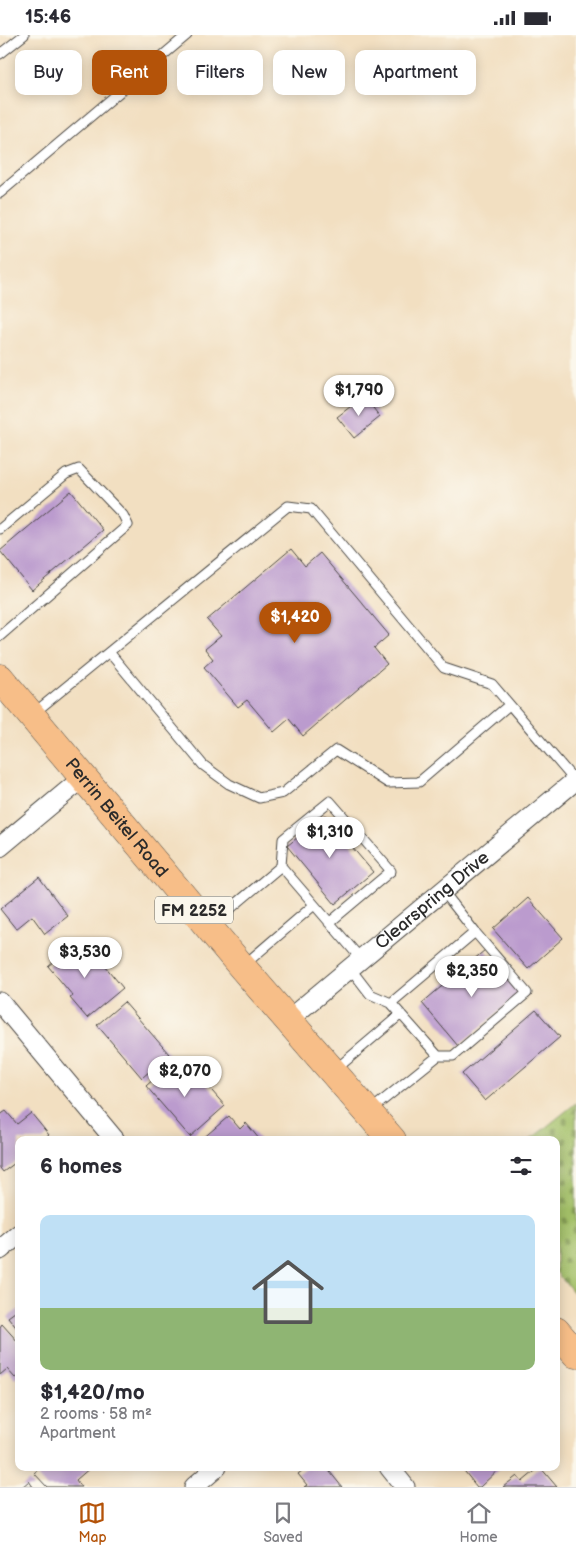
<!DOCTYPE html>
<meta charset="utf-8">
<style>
body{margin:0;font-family:"Balsamiq Sans",sans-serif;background:#f7f7f7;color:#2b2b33;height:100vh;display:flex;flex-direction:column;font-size:19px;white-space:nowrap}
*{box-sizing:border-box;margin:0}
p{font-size:16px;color:#7c7c81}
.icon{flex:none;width:28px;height:28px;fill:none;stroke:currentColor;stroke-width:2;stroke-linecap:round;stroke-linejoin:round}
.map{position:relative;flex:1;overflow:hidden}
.sheet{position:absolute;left:15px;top:1101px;width:545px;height:335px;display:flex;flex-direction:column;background:#fff;border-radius:10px;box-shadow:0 2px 12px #0003}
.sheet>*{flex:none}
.banner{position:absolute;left:15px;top:15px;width:546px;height:45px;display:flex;gap:10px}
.price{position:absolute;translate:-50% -42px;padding:0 11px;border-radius:18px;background:#fff;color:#222;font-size:16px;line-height:32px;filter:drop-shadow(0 1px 2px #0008)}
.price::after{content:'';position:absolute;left:50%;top:30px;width:15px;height:11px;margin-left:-8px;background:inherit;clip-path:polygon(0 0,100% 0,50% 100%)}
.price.current{background:#b45309;color:#fff}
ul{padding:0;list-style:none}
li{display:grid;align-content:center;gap:10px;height:265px;padding:0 25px}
li span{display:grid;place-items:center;height:155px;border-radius:10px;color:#555}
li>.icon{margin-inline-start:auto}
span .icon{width:90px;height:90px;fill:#fffc;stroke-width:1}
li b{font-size:21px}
h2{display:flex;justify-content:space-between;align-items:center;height:60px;padding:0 25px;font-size:21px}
.tag{padding:0 18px;border-radius:10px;background:#fff;box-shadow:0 2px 12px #0003;font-size:18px;line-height:45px}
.tag.current{background:#b45309;color:#fff}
.status{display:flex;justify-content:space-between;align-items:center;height:35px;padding:0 25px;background:#fff;direction:ltr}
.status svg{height:14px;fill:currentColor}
.tabs{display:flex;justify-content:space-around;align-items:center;height:70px;border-top:1px solid #e1e1e2;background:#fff;font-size:14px;color:#7c7c81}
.tabs a{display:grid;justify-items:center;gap:2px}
.tabs .current{color:#b45309}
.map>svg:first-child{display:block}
</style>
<div class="status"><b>15:46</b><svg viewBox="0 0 49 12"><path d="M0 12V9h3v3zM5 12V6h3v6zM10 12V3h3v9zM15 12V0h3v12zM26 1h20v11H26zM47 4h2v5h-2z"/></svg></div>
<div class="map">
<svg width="576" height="1452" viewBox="0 0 576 1452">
<defs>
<pattern id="cemetery-stones" width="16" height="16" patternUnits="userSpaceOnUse" patternTransform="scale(1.25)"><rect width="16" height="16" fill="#a3c067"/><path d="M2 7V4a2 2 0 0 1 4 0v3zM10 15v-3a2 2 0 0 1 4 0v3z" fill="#859c55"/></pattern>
</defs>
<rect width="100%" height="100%" fill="#fbf7ec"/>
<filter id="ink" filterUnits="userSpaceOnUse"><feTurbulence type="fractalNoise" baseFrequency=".02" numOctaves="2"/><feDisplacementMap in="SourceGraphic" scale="10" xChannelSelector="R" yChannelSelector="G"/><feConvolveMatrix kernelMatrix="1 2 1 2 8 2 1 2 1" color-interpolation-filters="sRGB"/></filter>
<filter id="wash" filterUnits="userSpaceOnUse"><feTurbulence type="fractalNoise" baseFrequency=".0096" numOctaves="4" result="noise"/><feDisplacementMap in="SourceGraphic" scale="20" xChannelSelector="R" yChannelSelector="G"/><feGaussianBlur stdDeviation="1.12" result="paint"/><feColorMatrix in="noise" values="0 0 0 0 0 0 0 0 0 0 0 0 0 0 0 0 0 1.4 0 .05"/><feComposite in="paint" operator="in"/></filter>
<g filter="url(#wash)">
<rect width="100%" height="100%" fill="#f2dfc1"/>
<path fill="url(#cemetery-stones)" stroke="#677649" d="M 576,1068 L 576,1260 L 556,1237 L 556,1105 L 530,1105 Z"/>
<g id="blocks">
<path fill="#bb9bce" d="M 364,361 L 380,382 L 354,403 L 337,382 Z
M 71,456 L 103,495 L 32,555 L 0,516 Z
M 291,514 L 305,531 L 320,518 L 389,600 L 374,613 L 387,629 L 303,701 L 289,684 L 274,697 L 247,665 L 238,672 L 204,632 L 213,624 L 205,614 L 221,601 L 207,585 Z
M 325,780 L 373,837 L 335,869 L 287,811 Z
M 39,842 L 68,881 L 45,899 L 32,881 L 16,894 L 0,874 Z
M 528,863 L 563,903 L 528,934 L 493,894 Z
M 78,906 L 87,917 L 91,914 L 123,953 L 87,983 L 70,963 L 73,961 L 48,931 Z
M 485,915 L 521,958 L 458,1011 L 422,968 Z
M 124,967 L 169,1019 L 142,1043 L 97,990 Z
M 536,975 L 560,1002 L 485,1066 L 462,1039 Z
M 174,1026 L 192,1047 L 199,1041 L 225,1071 L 190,1102 L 146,1051 Z
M 6,1076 L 17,1089 L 31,1078 L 49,1100 L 43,1105 L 19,1105 L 19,1125 L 3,1137 L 0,1133 L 0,1080 Z
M 229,1081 L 240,1094 L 246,1088 L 260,1105 L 201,1105 Z
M 19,1274 L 19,1296 L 8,1282 Z
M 2,1289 L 19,1308 L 19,1340 L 15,1343 L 7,1334 L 0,1340 L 0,1292 Z
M 41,1432 L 91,1432 L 76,1445 L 81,1452 L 47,1452 L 34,1438 Z
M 307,1432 L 326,1432 L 342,1452 L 304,1452 L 307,1450 L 298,1439 Z
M 461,1432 L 501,1432 L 480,1452 L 477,1452 Z
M 540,1432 L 557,1452 L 503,1452 L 517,1441 L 522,1447 Z
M 29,1446 L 33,1452 L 22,1452 Z"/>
</g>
</g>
<g filter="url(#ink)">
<use href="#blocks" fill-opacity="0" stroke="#494642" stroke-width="1"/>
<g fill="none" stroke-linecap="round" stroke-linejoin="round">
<g stroke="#494642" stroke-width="11">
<path id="lane" d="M 0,19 L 24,0
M 0,158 L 187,0
M 0,494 L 66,439 L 79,434 L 123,480 L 128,490 L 0,601
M 109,617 L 203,730 L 229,749 L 259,763 L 283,758 L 336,715 L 388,748 L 419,747 L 509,670
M 34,678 L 288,471 L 311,474 L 444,633 L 492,649 L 575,746
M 281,831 L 283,804 L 330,766 L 391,836 L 329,888
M 211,890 L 281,831 L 361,924
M 244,930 L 314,870
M 350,933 L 370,959 L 391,968 L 438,1021 L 371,1075
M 391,968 L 475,897 L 443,856
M 438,1021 L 453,1021 L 527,958 L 475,897
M 335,1035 L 401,979"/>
</g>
<g stroke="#494642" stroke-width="21">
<g id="street">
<path d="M 0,812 L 84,742"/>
<path d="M 0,967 L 115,1105"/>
<path id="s1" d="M 289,984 L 576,745"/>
<path d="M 0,1215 L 19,1199"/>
<path d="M 389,1432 L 405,1452"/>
<path d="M 194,1452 L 217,1432"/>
</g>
</g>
<g stroke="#494642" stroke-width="29">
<g id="primary">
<path id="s2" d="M 0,643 L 242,932 L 392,1105"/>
<path d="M 556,1296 L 576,1319"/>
</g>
</g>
<use href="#lane" stroke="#fff" stroke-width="9"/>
<use href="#street" stroke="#fff" stroke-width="19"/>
<use href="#primary" stroke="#f7be88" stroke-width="28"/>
</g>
</g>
<g text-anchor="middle" stroke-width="4" stroke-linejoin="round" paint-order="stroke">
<rect fill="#fbf7ec" stroke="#696865" stroke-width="1" x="155" y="861.5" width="78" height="27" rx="4"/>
<g font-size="16" font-weight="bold" fill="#2b2b2b">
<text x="194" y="881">FM 2252</text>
</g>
<g font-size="18" fill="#2b2b2b" stroke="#fbf7ec">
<text dy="6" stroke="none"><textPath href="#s2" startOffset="182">Perrin Beitel Road</textPath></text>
<text dy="6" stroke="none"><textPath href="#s1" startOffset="186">Clearspring Drive</textPath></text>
</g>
</g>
</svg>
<b class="price" style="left:359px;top:382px">$1,790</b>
<b class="price current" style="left:295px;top:609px">$1,420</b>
<b class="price" style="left:330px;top:824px">$1,310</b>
<b class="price" style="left:85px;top:944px">$3,530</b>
<b class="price" style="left:472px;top:963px">$2,350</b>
<b class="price" style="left:185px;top:1063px">$2,070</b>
<div class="banner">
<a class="tag">Buy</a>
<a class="tag current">Rent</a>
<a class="tag">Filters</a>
<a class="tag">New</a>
<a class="tag">Apartment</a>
</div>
<section class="sheet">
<h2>6 homes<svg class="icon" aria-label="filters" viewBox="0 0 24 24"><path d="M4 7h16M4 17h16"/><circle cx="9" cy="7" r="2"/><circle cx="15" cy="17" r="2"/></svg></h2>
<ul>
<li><span style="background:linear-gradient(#bfe0f5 60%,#8fb573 0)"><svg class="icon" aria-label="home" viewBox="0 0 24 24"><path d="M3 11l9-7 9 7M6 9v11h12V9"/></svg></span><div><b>$1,420/mo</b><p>2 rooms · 58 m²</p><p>Apartment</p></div></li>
</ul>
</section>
</div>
<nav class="tabs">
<a class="current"><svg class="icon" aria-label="map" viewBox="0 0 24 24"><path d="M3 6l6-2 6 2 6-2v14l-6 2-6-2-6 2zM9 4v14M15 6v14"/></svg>Map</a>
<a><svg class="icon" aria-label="saved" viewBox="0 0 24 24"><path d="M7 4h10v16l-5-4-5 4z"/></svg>Saved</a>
<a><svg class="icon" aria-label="home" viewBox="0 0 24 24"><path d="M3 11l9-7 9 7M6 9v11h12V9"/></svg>Home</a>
</nav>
